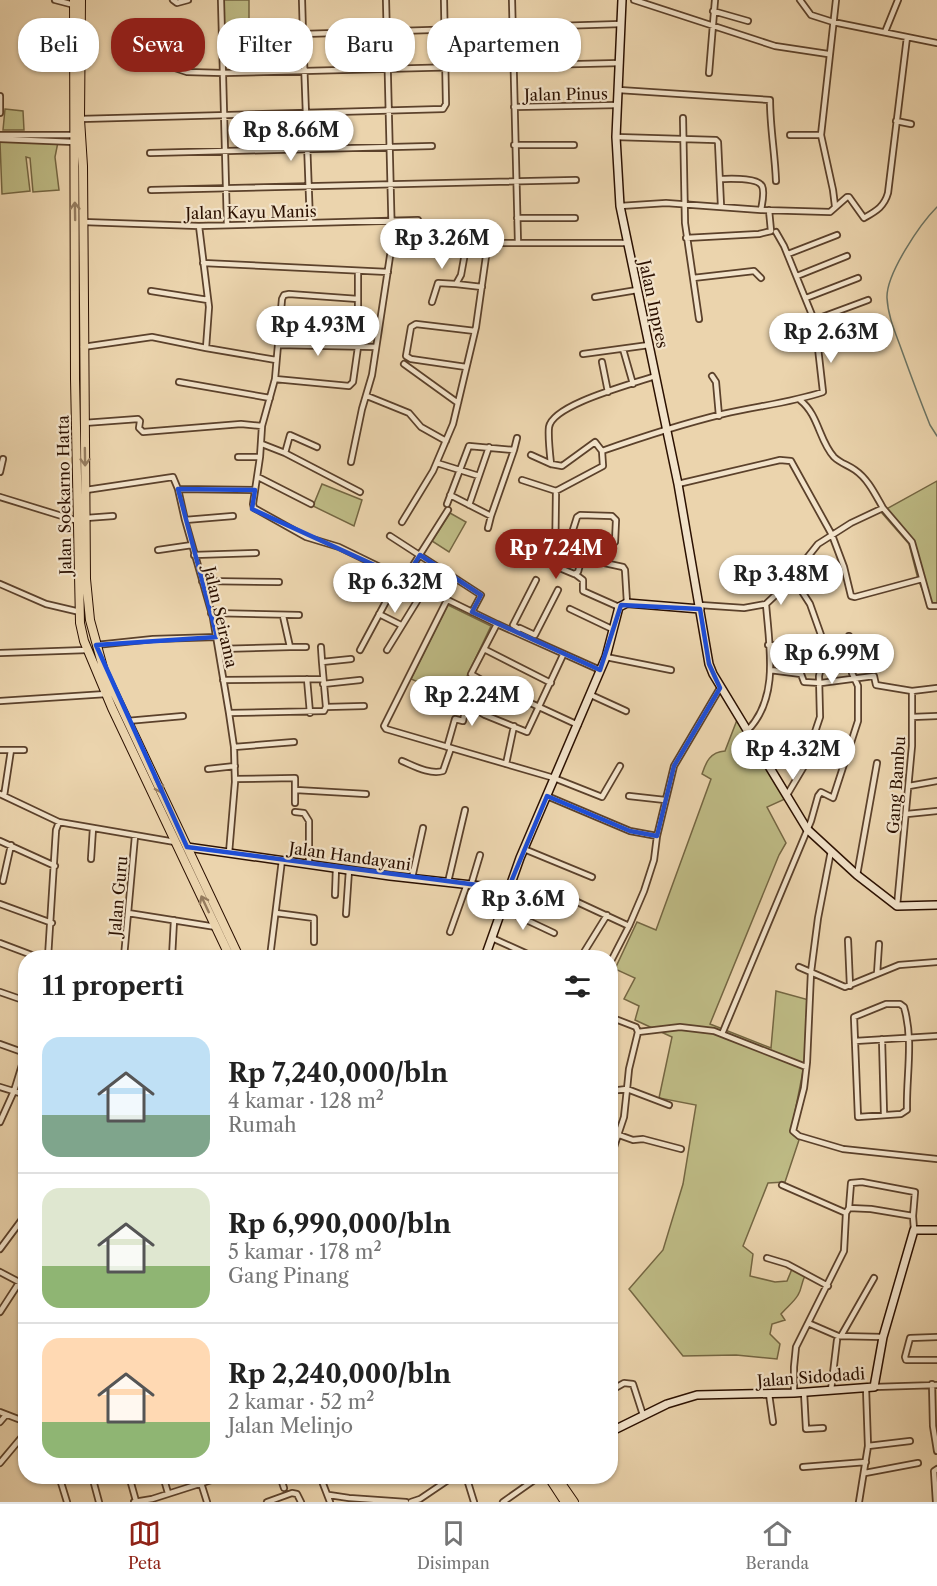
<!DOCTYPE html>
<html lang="id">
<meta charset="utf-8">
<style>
body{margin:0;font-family:"Libre Caslon Text",serif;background:#f6f6f6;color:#222;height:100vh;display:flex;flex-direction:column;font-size:22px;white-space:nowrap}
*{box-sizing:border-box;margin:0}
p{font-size:20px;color:#767676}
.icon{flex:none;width:33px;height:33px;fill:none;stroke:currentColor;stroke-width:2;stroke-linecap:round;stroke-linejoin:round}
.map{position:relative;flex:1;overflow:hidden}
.sheet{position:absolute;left:18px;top:950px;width:600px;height:534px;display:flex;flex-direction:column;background:#fff;border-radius:24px;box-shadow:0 2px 4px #0004}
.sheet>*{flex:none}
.hud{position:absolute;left:18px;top:18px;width:600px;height:54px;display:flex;gap:12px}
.price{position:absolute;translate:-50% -51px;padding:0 14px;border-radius:21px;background:#fff;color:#222;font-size:20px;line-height:39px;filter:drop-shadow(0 2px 3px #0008)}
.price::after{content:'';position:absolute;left:50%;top:36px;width:18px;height:14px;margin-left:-9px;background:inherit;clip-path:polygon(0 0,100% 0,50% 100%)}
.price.on{background:#8f2418;color:#fff}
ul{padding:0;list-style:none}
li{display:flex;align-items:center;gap:18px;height:150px;padding:0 24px}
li+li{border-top:2px solid #e0e0e0}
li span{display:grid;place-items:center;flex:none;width:168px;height:120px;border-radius:18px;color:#555}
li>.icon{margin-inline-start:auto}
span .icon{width:72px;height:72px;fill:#fffc;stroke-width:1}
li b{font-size:26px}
h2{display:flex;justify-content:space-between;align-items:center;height:72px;padding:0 24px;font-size:26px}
.tag{padding:0 21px;border-radius:24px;background:#fff;box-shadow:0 2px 4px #0004;font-size:21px;line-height:54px}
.tag.on{background:#8f2418;color:#fff}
.dock{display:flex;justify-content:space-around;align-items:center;height:84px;border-top:2px solid #e0e0e0;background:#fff;font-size:16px;color:#767676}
.dock a{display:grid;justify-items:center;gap:3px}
.dock .on{color:#8f2418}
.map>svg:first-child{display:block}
</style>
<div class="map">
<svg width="937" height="1502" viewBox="0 0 937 1502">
<rect width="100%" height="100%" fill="#ebd4ad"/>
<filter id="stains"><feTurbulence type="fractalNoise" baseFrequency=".00333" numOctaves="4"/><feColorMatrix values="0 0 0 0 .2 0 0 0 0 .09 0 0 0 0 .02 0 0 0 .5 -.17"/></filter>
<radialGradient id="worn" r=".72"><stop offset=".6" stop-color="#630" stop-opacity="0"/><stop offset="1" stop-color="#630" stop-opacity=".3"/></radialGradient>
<path fill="#bebb85" stroke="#746642" stroke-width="1.5" d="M 223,0 L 249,0 L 249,29 L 238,29 L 238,37 L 224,37 Z
M 5,109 L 23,111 L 24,130 L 3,130 Z
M 0,142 L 58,142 L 55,157 L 59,190 L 33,192 L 30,158 L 26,157 L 30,191 L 2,194 Z
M 937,481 L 937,607 L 929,606 L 918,579 L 909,544 L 881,512 Z
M 322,484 L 362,500 L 354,526 L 313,506 Z
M 450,513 L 466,522 L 449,552 L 432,541 Z
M 448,605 L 491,626 L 456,699 L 411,679 Z
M 737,720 L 785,799 L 767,807 L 786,843 L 779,855 L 710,1024 L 771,1048 L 776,991 L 809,1000 L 805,1061 L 792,1127 L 792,1134 L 799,1140 L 785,1182 L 768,1183 L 743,1246 L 753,1254 L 750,1276 L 775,1282 L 787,1281 L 792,1269 L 805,1276 C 801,1283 802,1289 798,1295 C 794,1302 786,1308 781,1314 L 785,1320 L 772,1324 L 770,1334 L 780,1344 L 777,1359 L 736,1355 L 683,1356 L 629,1289 L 663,1250 L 683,1184 L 696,1105 L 659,1098 L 672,1037 L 635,1020 L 639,1006 L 624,999 L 635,978 L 615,969 L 637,922 L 656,930 L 711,779 L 702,774 C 706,762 710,752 725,751 Z"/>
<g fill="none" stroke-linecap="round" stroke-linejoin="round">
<path stroke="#6c7565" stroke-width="1.5" d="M 937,207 C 920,224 886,274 887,298 C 888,317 896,334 902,351 C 911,376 920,400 930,425 L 937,436"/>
<g stroke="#5b412b" stroke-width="8">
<path id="street" d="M 55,0 L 74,5
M 173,0 L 177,3 L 188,0
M 221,0 L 227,225
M 302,0 L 303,34
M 512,0 L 518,243
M 634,0 L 775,46 L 828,54
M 800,0 L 811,15 L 833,22 L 937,43
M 713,11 L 748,21
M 885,32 L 898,0
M 166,65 L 187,72 L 223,73 L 620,63
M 709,73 L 715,0
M 619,90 L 770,100 C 770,127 775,154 776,181
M 0,96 L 0,113
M 514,107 L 618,105
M 683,118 L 685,223 L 699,319
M 80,119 L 443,109 L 446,104 L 444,0
M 896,121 L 911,124
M 0,135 L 74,135
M 790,135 L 821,135
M 616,137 L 716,140 L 718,142 L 721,206
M 0,139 L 74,142
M 514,145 L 574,145
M 150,153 L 432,146
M 720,179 C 729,179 757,177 762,186 C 765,192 762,204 761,210
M 151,190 L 576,180
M 620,206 L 666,203 L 761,210 L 830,212 L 847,197 L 849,197 L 864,218 C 876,211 884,207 888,193 L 907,37
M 835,206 L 833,190 L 821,135 L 836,0
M 517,218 L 575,218
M 83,222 L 199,226 L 418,220
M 310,223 L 303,34 L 621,24
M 199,226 L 209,307 L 206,348
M 776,232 L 784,246 L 823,342
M 686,238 L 759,234 L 771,231 L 769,210
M 392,243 L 628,243
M 788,254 L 837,235
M 203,263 L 388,272
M 797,276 L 847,256
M 693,278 L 754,271 L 761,278
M 456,284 L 482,287
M 151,291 L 208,300
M 595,297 L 637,290
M 806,298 L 858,278
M 358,299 L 289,294 L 284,295 L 282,299 L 275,379 L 262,426 L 260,457 L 253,504 L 254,508 L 306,537 L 339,547 L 497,624 L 600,670
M 432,302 L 438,283 L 456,284 L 461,275 L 467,242
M 814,320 L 868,300
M 278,345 L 376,347
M 83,347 L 152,337 L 206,348 L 276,360
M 623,349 L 633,384
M 583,354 L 649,345
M 602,362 L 608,392
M 404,364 L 458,403
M 466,367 L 411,359 L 406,356 L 411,327 L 416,324 L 475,331
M 655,376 C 633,384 553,404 549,427 C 548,435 550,455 551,464 L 562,466 L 595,442 L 602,451 C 642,437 682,424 723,414 C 757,406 790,403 823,392 L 818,348 L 819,345 L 878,321
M 712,376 L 716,382 L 719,416
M 275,379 L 349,386 L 353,382 L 358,347 L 358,272
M 179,382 L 270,398
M 367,396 L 409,413 L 421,427 L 446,441
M 800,400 C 819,415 819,441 834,457 C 840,463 848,465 855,470 C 868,479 875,494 883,508
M 84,423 L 138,419 L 140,421 L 139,428 L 143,432 L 241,424 L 262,426
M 262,444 L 285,453 L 360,492
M 514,450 L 517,438
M 285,453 L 290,435 L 317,447
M 531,455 L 551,464
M 238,457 L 260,457
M 351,462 L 362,409 L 372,375 L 392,243 L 386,0
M 437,463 L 479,476
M 0,472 L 3,459
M 258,477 L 311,504
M 522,480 L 556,491 L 603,466 L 602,451
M 678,484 L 780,460 L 791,461 L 832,535 L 844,567 L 851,596 L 855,597 L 922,579
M 178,489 L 255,490
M 86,490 L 173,477 L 178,489 L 185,520 L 213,618 L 229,713 L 234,747 L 235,782 L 229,853
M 556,491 L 555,566 L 574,574 L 578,572 L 581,561 L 586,559 L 623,567 L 625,570 L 627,603
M 0,497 L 78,521
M 447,504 L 469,446 L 514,450 L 491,516 L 450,495
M 469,505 L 489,447
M 86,518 L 113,516
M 185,520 L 233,516
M 402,522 L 433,471 L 453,424 L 476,327 L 488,242
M 488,528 L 491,516
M 554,532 L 606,543 L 613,544 L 615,542 L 616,520 L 612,516 L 580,515 L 577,517 L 571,536
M 390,536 L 481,595 L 472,612
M 158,550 L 192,545
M 194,555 L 256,553
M 575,574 L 583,580 L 583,591 L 619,607
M 405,578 L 448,510
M 202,581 L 279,582
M 0,584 L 46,604 L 80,612
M 435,594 L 447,573
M 447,600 L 384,726 L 386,729 L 554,778 L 602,797 L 620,766
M 700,605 L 744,608 L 766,604 L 783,588 L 818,544 L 851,523 L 883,508 L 912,542 L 930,606 L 937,606
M 570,609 L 612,629
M 211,613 L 299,615
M 379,614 L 401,625
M 283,616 L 290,647 L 306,647
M 497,624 L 471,674 L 485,682 L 578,725
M 520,628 L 535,635 L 558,590
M 519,629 L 513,625 L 536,580
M 96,645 L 153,639 L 217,637
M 768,645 L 798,646
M 321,647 L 322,662
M 219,649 L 290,647
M 484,649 L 551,683
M 360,650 L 397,581
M 387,650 L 419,598 L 419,594 L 397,581
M 0,653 L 87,650
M 606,657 L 671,670
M 770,670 L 801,674 L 804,682 L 821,683 L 874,676 L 876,685 L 912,691
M 307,679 L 310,713
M 223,680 L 322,679
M 480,680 L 474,695 L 475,709 L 485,715 L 527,732 L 563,655
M 323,684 L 360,680
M 591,695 L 626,711
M 0,701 L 106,694
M 326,707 L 364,706
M 229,713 L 324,711 L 326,707 L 322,662 L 351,659
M 912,717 L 937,716
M 127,721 L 183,716
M 748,730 C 780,697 769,645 766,604
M 234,747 L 294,742
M 447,747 L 455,719 L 463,721 L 466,706
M 0,750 L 24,750
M 402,761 C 414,766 430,775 443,771 L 451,748
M 506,764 L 514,726
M 208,769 L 235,766
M 235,779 L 295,778 L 295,803
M 909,786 L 937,781
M 296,790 L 366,794
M 0,794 L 59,822 L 175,842
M 787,795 L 803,768 L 820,717 L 819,676 L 823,658 L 821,635 L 810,604 L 792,576
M 4,796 L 11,750
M 547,796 L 630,831 L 657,836
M 629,796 L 665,800
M 295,812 L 304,813 L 309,821 L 309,864
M 907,814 L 937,811
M 0,841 L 55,866
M 524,849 L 592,877
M 831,851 L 818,918 L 811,972 L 807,1062 L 804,1088 L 793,1131 L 799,1136 L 843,1149 L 937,1159
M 91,859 L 93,828
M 857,875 L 877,763
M 412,878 L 423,828
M 3,881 L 11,845
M 448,882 L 465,810
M 471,885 L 480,855
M 560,894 L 629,926
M 335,895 L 336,868
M 0,904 L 52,923
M 897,906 L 912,746 L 912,691 L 937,688
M 501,908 L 554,933
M 128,913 L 216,927
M 276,913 L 314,918 L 314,942
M 346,914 L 349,870
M 450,932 L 467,884
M 492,938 L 534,957
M 848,940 L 850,986
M 0,943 L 37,957
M 48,957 L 56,830 L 59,822
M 124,957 L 135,836
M 172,957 L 174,920
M 270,957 L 282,860
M 581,957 L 607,915
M 610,963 L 629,926 L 644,891 L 654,860 L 657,836 L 674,766 L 720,688
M 799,967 L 845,987 L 899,965 L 937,962
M 877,974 L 879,944
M 0,992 L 26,1001
M 886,1004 L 900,1004 L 904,1007 C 914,1041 906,1076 907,1110 L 901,1114 L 858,1117 L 854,1017 Z
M 610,1017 L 636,1027 L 638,1032 L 629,1069 L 627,1089 L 610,1091
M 638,1032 L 680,1027 L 714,1031 L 806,1067
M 722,1034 L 811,821 L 818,796 L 821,792 L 833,798 L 858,721 L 858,686 L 852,673 L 849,636
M 882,1039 L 884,1114
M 855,1041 L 937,1036
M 0,1044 L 25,1053
M 0,1087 L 26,1095
M 0,1122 L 14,1091 L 26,1052
M 619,1135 L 633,1140 L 643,1139 L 681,1149
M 610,1159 L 624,1117 L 627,1089 L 669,1105
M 782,1185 L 846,1213 L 849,1208 L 871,1209 L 913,1216 L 914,1230
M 849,1208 L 851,1183 L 862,1182 L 915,1192 L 913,1216
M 0,1249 L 26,1214
M 767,1258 L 787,1264 L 828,1286
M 0,1272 L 19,1282
M 0,1312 L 26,1272
M 808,1323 L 838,1336 L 883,1337
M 841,1336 L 874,1278
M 937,1337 L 910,1338 L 905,1357 L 906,1360 L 937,1360
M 932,1384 L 933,1426 L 937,1451
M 874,1387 L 937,1385
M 831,1390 L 837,1340
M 610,1391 L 624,1383 L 633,1384 L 643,1415
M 804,1392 L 806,1429 L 823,1428
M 794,1393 L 794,1367 L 796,1347 L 844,1251 L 846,1213
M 769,1394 L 773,1422
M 0,1412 L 26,1422
M 0,1422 L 6,1415
M 868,1446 L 910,1441
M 0,1463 L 26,1432
M 803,1467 L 866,1462
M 865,1473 L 918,1463
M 59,1476 L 67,1502
M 92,1476 L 99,1502
M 129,1476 L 136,1501
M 163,1476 L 168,1493
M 280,1476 L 284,1488
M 320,1476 L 330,1502
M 466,1476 L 474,1502
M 201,1483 L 207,1502
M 329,1495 L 349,1498 L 406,1502
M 134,1502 L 152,1499 L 224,1476
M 267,1502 L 292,1493 L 297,1494 L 301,1502
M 411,1502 L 420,1499 L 454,1476
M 503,1502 L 540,1476
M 859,1502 L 868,1446 L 866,1388
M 936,1502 L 934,1471 L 937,1469"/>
</g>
<g stroke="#2b1000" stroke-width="10">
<path id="secondary" d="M 622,0 L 616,137 L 620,206 L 678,484 L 709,664 L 713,674 L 807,829 L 857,875 L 897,906 L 937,905
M 187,847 L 390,876 L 508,889
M 485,957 L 520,858 L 606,657 L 619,607 L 627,603 L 700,609
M 610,1432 L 667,1404 L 697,1395 L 794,1393 L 874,1387 L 883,1337 L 914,1230 L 937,1230"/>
</g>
<g stroke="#2b1000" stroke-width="10">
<path id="primary" d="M 74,0 L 75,379 L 80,623 L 84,641 L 112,708 L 230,957
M 81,0 L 80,119 L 83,166 L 86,579 L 90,620 L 104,671 L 239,957
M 548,1476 L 565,1502
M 556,1476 L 574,1502"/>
</g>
<use href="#street" stroke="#f2e3ca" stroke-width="4.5"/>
<use href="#secondary" stroke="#f2e3ca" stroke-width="7"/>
<use href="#primary" stroke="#ebd4ad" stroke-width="8"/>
</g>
<defs><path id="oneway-shaft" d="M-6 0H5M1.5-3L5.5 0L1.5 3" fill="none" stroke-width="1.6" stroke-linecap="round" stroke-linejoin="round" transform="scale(1.5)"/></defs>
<g stroke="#957c5f">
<use href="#oneway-shaft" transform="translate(75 211) rotate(-91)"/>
<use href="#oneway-shaft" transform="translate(85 457) rotate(89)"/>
<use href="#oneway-shaft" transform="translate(158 785) rotate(65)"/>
<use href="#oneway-shaft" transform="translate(205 904) rotate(-115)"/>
</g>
<path fill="none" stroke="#1d4ed8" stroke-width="4.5" stroke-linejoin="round" d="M 178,489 L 255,490 L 252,509 L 405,579 L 420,555 L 481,595 L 472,612 L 600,670 L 621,605 L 700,609 L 709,664 L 720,688 L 674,766 L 657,836 L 630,831 L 547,796 L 508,889 L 187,847 L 96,645 L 217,637 Z"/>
<g text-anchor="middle" stroke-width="4.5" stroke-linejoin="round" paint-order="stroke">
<g font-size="16" fill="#2b1000" stroke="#f2e3ca">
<text transform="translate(566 94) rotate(-1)" y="6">Jalan Pinus</text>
<text transform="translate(251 212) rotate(-1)" y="6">Jalan Kayu Manis</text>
<text transform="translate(654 304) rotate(78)" y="6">Jalan Inpres</text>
<text transform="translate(64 495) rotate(-91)" y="6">Jalan Soekarno Hatta</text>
<text transform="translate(221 617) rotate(77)" y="6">Jalan Seirama</text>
<text transform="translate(896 785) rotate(-86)" y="6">Gang Bambu</text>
<text transform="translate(350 856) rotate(8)" y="6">Jalan Handayani</text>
<text transform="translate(118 896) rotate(-85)" y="6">Jalan Guru</text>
<text transform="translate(811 1377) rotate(-4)" y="6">Jalan Sidodadi</text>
</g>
</g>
<rect width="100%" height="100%" filter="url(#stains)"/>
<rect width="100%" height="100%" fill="url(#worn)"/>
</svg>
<b class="price" style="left:291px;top:162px">Rp 8.66M</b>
<b class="price" style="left:442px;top:270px">Rp 3.26M</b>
<b class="price" style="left:318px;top:357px">Rp 4.93M</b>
<b class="price" style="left:831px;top:364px">Rp 2.63M</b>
<b class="price on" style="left:556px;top:580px">Rp 7.24M</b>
<b class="price" style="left:781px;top:606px">Rp 3.48M</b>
<b class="price" style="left:395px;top:614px">Rp 6.32M</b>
<b class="price" style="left:832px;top:685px">Rp 6.99M</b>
<b class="price" style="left:472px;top:727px">Rp 2.24M</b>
<b class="price" style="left:793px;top:781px">Rp 4.32M</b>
<b class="price" style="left:523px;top:931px">Rp 3.6M</b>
<div class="hud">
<a class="tag">Beli</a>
<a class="tag on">Sewa</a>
<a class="tag">Filter</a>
<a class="tag">Baru</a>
<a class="tag">Apartemen</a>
</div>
<section class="sheet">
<h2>11 properti<svg class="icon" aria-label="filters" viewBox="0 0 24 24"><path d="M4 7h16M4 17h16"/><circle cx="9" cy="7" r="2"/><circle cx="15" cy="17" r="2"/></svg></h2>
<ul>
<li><span style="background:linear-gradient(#bfe0f5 65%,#7fa58c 0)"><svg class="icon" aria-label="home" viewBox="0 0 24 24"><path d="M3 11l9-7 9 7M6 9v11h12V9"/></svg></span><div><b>Rp 7,240,000/bln</b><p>4 kamar · 128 m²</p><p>Rumah</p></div></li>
<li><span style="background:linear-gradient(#dfe7d0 65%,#8fb573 0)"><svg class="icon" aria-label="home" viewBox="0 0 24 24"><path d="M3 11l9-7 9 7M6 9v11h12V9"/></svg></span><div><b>Rp 6,990,000/bln</b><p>5 kamar · 178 m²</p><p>Gang Pinang</p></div></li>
<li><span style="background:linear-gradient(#ffd9b3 70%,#8fb573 0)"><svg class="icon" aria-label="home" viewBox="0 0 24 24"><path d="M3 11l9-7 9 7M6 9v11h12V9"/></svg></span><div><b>Rp 2,240,000/bln</b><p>2 kamar · 52 m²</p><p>Jalan Melinjo</p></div></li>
</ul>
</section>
</div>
<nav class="dock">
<a class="on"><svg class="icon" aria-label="map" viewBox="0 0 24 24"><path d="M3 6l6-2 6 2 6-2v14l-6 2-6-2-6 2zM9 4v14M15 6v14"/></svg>Peta</a>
<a><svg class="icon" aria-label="saved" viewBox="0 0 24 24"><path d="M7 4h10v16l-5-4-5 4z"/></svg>Disimpan</a>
<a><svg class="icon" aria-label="home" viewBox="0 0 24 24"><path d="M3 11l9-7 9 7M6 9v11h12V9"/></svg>Beranda</a>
</nav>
